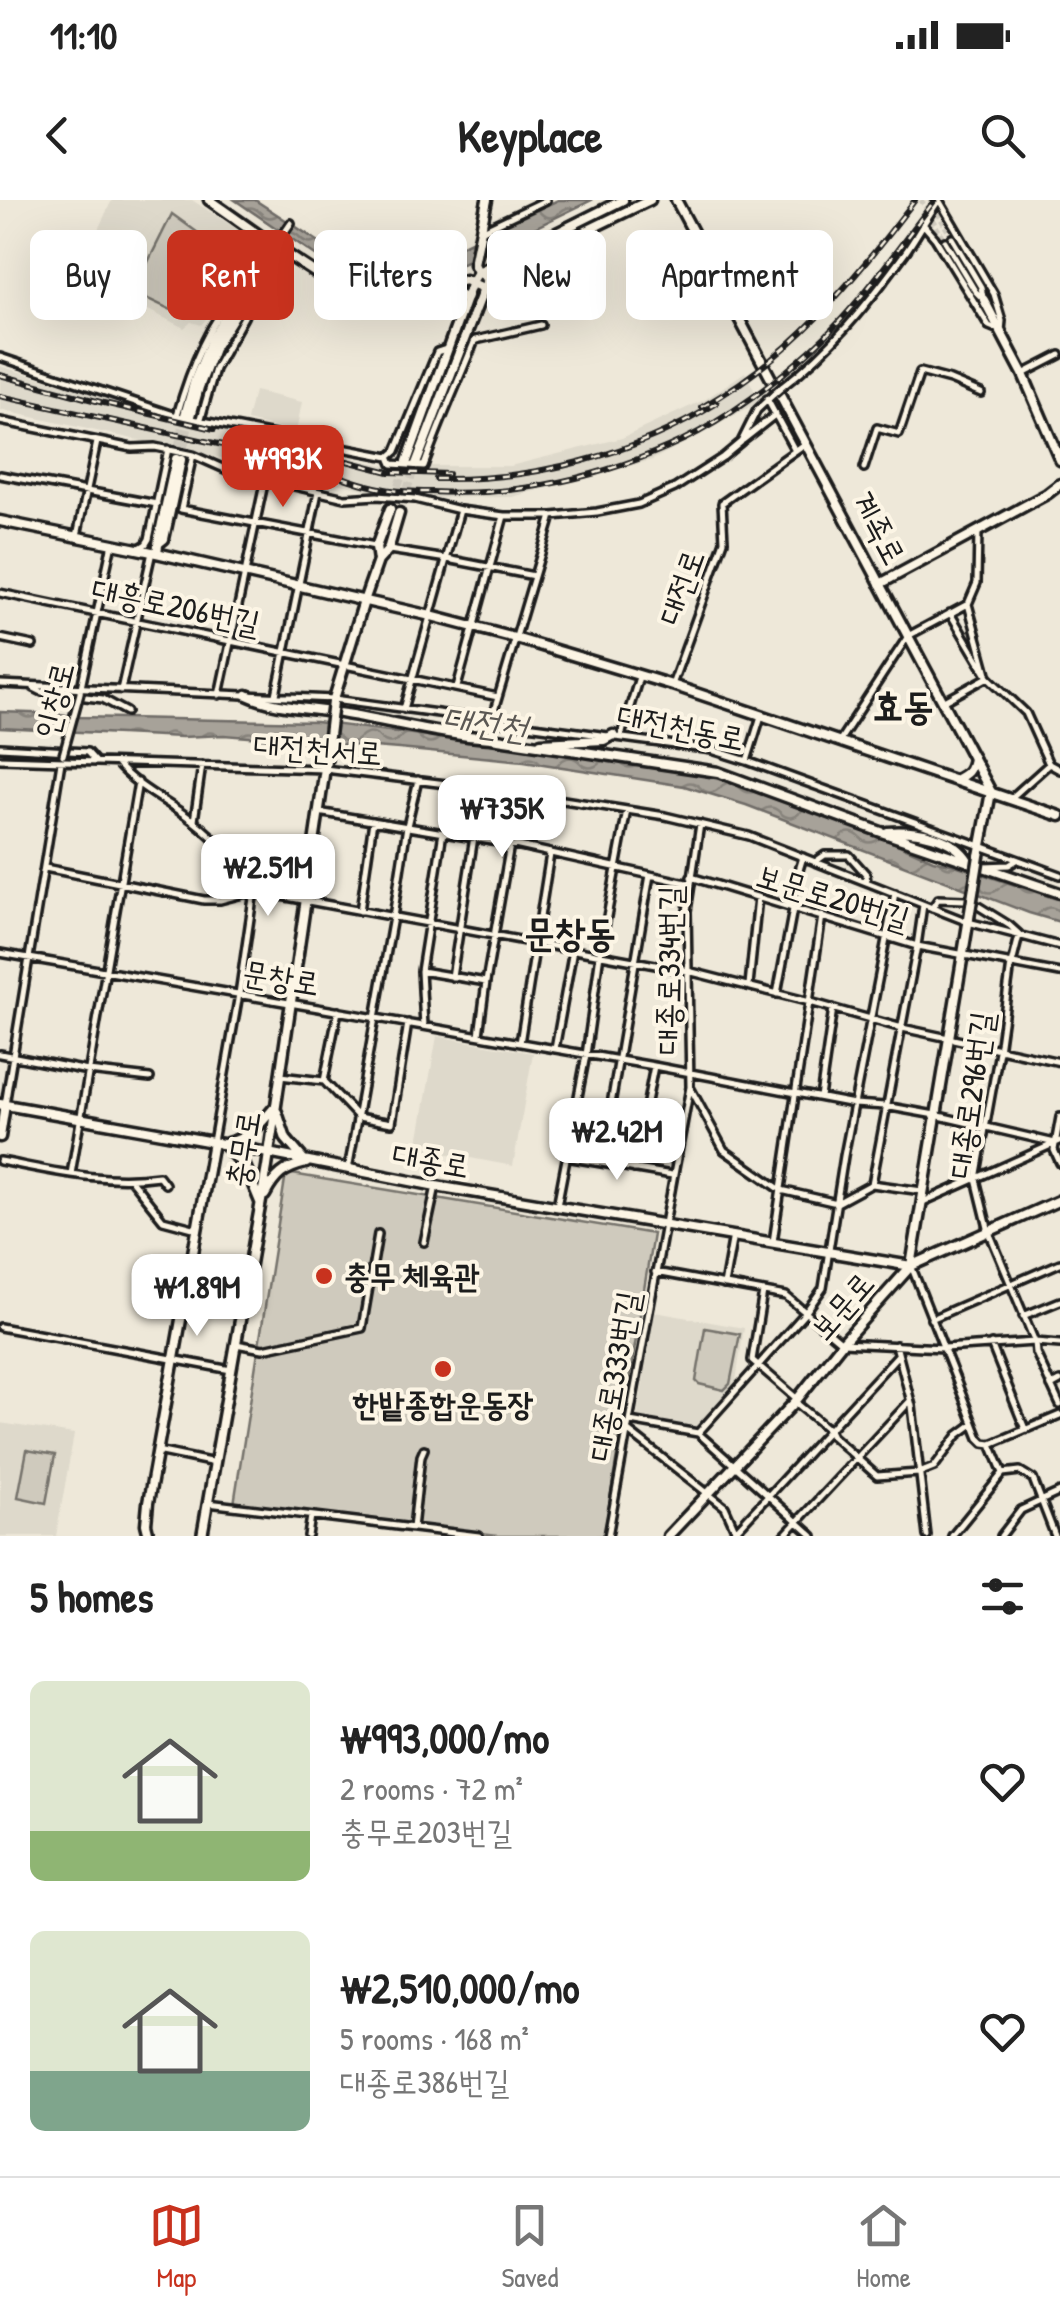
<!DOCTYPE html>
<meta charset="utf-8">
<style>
body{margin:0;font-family:"Patrick Hand","Poor Story",sans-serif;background:#f6f6f6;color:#222;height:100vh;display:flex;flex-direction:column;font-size:38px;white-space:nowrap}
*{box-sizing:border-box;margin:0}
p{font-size:32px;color:#767676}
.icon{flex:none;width:55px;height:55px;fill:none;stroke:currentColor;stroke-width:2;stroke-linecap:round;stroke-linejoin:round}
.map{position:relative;height:1336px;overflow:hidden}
.details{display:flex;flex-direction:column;background:#fff;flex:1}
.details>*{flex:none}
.hud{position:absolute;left:30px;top:30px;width:1000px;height:90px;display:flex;gap:20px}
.price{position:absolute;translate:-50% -85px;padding:0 22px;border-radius:20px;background:#fff;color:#222;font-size:32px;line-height:65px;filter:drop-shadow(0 2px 5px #0008)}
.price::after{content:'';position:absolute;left:50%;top:60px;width:30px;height:22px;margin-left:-15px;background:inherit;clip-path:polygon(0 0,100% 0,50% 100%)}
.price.on{background:#c8321e;color:#fff}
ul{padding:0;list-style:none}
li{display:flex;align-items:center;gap:30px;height:250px;padding:0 30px}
li span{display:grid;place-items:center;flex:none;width:280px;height:200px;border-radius:15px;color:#555}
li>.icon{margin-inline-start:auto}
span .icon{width:120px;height:120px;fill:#fffc;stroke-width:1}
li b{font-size:42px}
h2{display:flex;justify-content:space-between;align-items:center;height:120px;padding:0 30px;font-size:42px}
.chip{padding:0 35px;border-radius:15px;background:#fff;box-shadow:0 10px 40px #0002;font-size:35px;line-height:90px}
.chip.on{background:#c8321e;color:#fff}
.status{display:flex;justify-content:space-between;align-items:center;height:70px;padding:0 50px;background:#fff;direction:ltr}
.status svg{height:28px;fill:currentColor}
header{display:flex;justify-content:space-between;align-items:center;height:130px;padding:0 30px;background:#fff;font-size:45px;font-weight:700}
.tabs{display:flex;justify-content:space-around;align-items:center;height:140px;border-top:2px solid #e0e0e0;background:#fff;font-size:28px;color:#767676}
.tabs a{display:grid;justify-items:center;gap:5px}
.tabs .on{color:#c8321e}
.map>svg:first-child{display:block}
</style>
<div class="status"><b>11:10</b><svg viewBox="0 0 49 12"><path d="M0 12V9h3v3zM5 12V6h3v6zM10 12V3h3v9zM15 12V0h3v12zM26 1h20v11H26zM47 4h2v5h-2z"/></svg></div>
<header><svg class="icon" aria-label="back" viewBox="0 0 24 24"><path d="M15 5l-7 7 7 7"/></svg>Keyplace<svg class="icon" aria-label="search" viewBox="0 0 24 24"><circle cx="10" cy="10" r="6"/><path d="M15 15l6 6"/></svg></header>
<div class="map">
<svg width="1060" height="1336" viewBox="0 0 1060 1336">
<defs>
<pattern id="water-waves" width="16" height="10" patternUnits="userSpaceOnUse" patternTransform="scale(2.5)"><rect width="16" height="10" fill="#a7a299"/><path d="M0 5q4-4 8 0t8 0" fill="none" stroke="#87837c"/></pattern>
</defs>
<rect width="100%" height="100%" fill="#eee8d9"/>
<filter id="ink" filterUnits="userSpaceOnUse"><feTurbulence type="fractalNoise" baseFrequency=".01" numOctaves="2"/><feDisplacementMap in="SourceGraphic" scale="20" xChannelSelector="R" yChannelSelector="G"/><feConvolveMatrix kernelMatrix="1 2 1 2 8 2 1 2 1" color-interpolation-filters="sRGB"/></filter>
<g filter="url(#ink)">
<path fill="#ded9cb" d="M 112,0 L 192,0 L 252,39 L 226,95 L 201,125 L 191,122 L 184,128 L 77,74 Z
M 0,166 L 170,217 L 387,266 L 510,266 L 622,238 L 706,199 L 745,172 L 760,202 L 652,260 L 512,297 L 428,298 L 368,290 L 0,210 Z
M 254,191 L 302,202 L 296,232 L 247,221 Z
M 437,836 L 533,853 L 513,966 L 417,948 Z
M 655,1112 L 744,1128 L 736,1181 L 697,1228 L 637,1216 Z
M 0,1223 L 74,1234 L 56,1336 L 0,1336 Z"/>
<path fill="#cfcabd" stroke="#76736c" stroke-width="2.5" d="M 172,14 L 219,48 L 222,56 L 186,117 L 133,92 Z
M 286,973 L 653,1034 L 604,1336 L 498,1336 L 234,1304 Z
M 705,1128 L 740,1134 L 730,1184 L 724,1190 L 699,1184 L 696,1181 Z
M 27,1250 L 55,1255 L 46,1303 L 18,1297 Z"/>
<path fill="url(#water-waves)" stroke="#6f6c67" stroke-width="2.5" d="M 235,0 L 255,0 L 362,70 L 395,77 L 558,0 L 592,0 L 458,65 L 394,89 L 363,83 L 330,65 Z
M 0,512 L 60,514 L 78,517 L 316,522 L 494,544 L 716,575 L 857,626 L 933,660 L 955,665 L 1060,700 L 1060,722 L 1029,713 L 746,605 L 684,586 L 524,561 L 399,549 L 224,535 L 182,537 L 0,528 Z"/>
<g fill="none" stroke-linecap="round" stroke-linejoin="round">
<path stroke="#cec9bd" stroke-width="5" stroke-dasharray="5 2.5" stroke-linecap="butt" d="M 921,0 L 945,41
M 930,0 L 952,38"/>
<path stroke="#cec9bd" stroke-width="8" stroke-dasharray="8 4" stroke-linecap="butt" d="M 176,259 L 185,215
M 181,260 L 191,216"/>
<path stroke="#cec9bd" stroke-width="8" stroke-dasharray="8 4" stroke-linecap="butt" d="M 390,309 L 407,261
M 399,313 L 416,264"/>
<g stroke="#1c1c1c" stroke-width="12">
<path id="street" d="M 922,23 L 935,38 L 989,126 L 1001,131 L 1002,121 L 994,94 L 939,0
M 483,30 L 546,0
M 952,38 L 981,87 L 983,97
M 945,41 L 975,91 L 984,100
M 276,45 L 291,23
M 476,140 L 541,125
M 0,157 L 177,216 L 389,257 L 392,264 L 424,266 C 439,223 458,183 475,140
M 1023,174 L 1060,155
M 782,187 C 833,148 867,105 905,53 C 917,36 927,17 939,0
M 767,199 L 794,249
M 177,215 C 191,166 209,122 243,83
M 0,221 L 132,248 L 155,247 L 193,255 L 227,270 L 345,298 L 377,296 L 415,299 L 460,310 L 504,316 L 552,316 L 597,312 L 639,304 L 675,288 L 723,257 L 741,242 L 757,210 L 774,194
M 200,222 L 215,169 L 244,117 L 258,82
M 743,240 L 776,214
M 193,255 L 181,309 L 375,346
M 389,257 L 396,251 L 437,152 L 446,149
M 864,268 L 877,228 L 899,234 L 920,172 L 950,180 L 981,193
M 0,275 L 157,304
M 978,331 L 977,383 L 968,404 L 988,477 L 1026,513 L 1049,564 L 1060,570
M 77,336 L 97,242
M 138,349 L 146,344 L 149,339 L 168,249
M 389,350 L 447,359 L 534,376
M 0,393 L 498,497
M 0,438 L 33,445
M 0,484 L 334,499 L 712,550 L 747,561 L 1060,675
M 672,485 L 724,341 L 722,303 L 806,243
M 457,487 L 504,316
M 34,488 L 42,492 L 103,499 L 127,512
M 121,490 L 152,352
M 80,492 L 112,343
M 219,495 L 265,279
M 276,495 L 318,292
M 943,502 L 988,477 L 950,413
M 404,509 L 460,310
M 491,521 L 552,316
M 621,536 L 639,477
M 840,540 L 908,436 L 968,404
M 0,547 L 87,552 L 96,562
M 0,559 L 325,569 L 519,593 L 665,616 L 749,636 L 968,722 L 1060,746
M 747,561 L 761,516
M 116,563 C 136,587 167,601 192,620 C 220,641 235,662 254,691 L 239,794 L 213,942
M 1010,599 L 1049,564
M 318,612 L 510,644 L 691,684
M 194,621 L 202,565
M 815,662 L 825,655 L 849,655 L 866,674 L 867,682
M 984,666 L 1009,665 L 1017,660
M 45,668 L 204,700 L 220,700 L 254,691 L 688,771 L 810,802 L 902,828 L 1060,862
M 691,677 L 917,746 L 1060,773
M 788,706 L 803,657
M 932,708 L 938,699 L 965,700 L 975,704 L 1009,725 L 1019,734
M 360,711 L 373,621
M 0,753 L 654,866 L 854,904 L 885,906 L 935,915 L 1055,943
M 1011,764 L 999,851 L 976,979 L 989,1032 L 1035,1142 L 1036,1153 L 1060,1205
M 1012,764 L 1019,736
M 421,771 L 486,782
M 452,777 L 474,637
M 749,785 L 758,697
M 777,794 L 793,709
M 424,826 L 421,771 L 443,632
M 479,835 L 486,782 L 519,593
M 520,843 L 550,654
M 555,849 L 573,750
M 0,854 L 88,871 L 150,878
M 280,876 L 324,881
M 324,881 L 358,917 L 392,923 L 408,823
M 324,881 L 338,811
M 691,889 L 724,950 L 781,990 L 837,1003 L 872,984 L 922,991
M 820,897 L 833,808
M 5,905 L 61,562
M 1060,917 L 1054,950 L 1060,963
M 566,957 L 672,975
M 0,961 C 54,971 104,984 159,976 L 165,984
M 601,963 L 650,675
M 634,969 L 654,866
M 348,970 L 393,717 L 407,626 L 418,580
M 71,974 L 138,582
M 131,980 L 163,1020 L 197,1029
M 872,984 L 917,746 L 923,705
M 923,1002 L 1060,941
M 557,1006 L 586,855 L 600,754 L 627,610
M 424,1042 L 436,986
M 773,1042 L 822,716
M 912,1068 L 979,1238 L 984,1243 L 991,1244 L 1060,1215
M 655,1072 L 786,1096 L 842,1143 L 944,1148 L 1035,1142 L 1060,1144
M 188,1081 L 224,1087 L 232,1092 L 234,1082
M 724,1085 L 733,1035
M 763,1092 L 752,1160 L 796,1198
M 1023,1116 L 1060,1101
M 931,1119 L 1060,1063
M 0,1127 L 231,1170
M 236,1144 L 263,1149 L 362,1128 L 378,1034
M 991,1144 L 1025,1229
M 896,1145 L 912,1206 L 927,1336
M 1051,1186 L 1060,1181
M 795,1202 L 829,1230 L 832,1236 L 877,1276 L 919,1273 L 934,1267 L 958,1235 L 973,1224
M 630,1221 L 698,1233 L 805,1113 L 823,1088 L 844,956 L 895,693
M 627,1230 L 725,1307 L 738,1336
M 698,1233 L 813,1336
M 991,1244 L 1003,1273 L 1020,1271 L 1033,1279 L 1055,1336
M 157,1251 L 215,1263
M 208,1303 L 479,1336
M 413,1328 L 421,1256 L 424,1249
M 308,1336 L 311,1316
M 608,1336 L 690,887 L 687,711 L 700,624
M 731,1336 L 897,1156
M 784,1336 L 910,1201
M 952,1336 L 1003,1273
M 1001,1336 L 1021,1310 L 1060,1292"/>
</g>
<g stroke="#1c1c1c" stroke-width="15">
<path id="secondary" d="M 209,0 C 244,23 355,109 391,106 C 417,104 440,85 465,80 L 483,88
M 487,0 L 474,64 L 478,72 L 489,79
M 676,0 L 991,592 L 979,656
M 984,100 L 1023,174 L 1060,260
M 185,215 L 195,180 L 212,139 L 255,69 L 275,46
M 191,216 L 199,187 L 215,146 L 270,59 L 271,51
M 159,343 L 164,339 L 181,260
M 157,353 L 159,337 L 176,259
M 880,384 L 1047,294 L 1060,284
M 247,495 C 276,509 314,508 346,514 C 395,522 442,535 491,538 L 718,572 L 884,633 L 1060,693
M 541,543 L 604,540 L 613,535
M 888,632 C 916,630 954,636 969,662
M 0,937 L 5,905
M 149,1336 L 146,1324 L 148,1303 L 213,942 L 222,944
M 668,1336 L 795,1202 L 842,1143 L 911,1066 L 969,718"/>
</g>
<g stroke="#1c1c1c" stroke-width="15">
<path id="primary" d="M 441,88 L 455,92 L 466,99
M 407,261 L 472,82 L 478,72 L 623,0
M 416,264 L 486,83 L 497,74 L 650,0
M 0,321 L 152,352 L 431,416 L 515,438 L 672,485 L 1060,616
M 378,361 L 376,347 L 390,309
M 333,502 L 364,401 L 378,361 L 388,350 L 399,313
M 955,580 C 967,574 971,571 973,558
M 0,904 L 213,942
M 277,912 L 286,939 L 304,960
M 227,943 C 249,938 260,925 274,908
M 222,944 L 436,986 L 911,1066 L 1060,1000
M 226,947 L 246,968 L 260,1002
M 265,995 C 275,976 284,968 306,963
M 202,1336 L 267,967 L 326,561"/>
</g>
<use href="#street" stroke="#fcf5e5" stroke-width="5"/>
<use href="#secondary" stroke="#fcf5e5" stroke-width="8"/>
<use href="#primary" stroke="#fcf5e5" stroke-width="8"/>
<g stroke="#1c1c1c" stroke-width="6">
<path id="rail" d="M 0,175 L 104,203 L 214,229
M 0,196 L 305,263 C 331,273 357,284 385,289 C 400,292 416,292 431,292 C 517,297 605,277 683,240 C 727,219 777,181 813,148 C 860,105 896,50 935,0
M 702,207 C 793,156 852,82 915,0
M 301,249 L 389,272 L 448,274
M 436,279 C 532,281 635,255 717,203"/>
</g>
<use href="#rail" stroke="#fcf5e5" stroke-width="2.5" stroke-dasharray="8" stroke-linecap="butt"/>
<g stroke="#1c1c1c" stroke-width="12" stroke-linecap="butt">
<path id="street-bridge" d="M 774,194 L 782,187
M 63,555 L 80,493"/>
</g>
<g stroke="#1c1c1c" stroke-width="15" stroke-linecap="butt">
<path id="secondary-bridge" d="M 969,718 L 979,656"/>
</g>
<g stroke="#1c1c1c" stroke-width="15" stroke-linecap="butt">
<path id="primary-bridge" d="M 326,561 L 333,502"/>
</g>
<use href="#street-bridge" stroke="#fcf5e5" stroke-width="5"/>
<use href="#secondary-bridge" stroke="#fcf5e5" stroke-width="8"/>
<use href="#primary-bridge" stroke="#fcf5e5" stroke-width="8"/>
</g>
</g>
<g fill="#c8321e" stroke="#fcf5e5" stroke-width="4">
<circle cx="324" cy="1076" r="10"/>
<circle cx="443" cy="1169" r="10"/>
</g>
<g text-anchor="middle" stroke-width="8" stroke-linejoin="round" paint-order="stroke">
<g font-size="32" fill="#1c1c1c" stroke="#fcf5e5">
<text transform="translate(879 328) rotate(62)" y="11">계족로</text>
<text transform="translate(681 387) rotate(-70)" y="11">대전로</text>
<text transform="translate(176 406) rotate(12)" y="11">대흥로206번길</text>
<text transform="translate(54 500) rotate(-76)" y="11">인창로</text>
<text transform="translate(681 527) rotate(11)" y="11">대전천동로</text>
<text transform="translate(318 549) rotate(4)" y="11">대전천서로</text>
<text transform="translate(833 697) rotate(17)" y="11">보문로20번길</text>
<text transform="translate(669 770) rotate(-89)" y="11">대종로334번길</text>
<text transform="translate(281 778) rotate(9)" y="11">문창로</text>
<text transform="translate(971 895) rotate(-82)" y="11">대종로296번길</text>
<text transform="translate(243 949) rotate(-81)" y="11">충무로</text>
<text transform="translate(431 960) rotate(10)" y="11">대종로</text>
<text transform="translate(842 1106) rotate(-49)" y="11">보문로</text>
<text transform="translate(614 1176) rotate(-80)" y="11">대종로333번길</text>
</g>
<g font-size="32" font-weight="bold" fill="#1c1c1c" stroke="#fcf5e5" text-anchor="start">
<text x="344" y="1087">충무 체육관</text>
<text x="443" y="1215" text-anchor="middle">한밭종합운동장</text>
</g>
<g font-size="35" font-style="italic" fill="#5b5854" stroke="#fcf5e5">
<text transform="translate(485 523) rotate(8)" y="12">대전천</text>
</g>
<g font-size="38" font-weight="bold" fill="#1c1c1c" stroke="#fcf5e5">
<text x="903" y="519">효동</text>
<text x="570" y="746">문창동</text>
</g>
</g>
</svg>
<b class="price on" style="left:283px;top:310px">₩993K</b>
<b class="price" style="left:502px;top:660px">₩735K</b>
<b class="price" style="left:268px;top:719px">₩2.51M</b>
<b class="price" style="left:617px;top:983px">₩2.42M</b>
<b class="price" style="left:197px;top:1139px">₩1.89M</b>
<div class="hud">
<a class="chip">Buy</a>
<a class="chip on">Rent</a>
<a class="chip">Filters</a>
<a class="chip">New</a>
<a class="chip">Apartment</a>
</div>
</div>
<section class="details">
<h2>5 homes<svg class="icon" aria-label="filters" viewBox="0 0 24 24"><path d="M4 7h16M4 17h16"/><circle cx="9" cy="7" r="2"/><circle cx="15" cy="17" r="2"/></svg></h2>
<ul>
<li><span style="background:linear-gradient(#dfe7d0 75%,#8fb573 0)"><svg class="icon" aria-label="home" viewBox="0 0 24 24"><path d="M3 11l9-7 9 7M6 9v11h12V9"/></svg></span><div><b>₩993,000/mo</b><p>2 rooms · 72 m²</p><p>충무로203번길</p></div><svg class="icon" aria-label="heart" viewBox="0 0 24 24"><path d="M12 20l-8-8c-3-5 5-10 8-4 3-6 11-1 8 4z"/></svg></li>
<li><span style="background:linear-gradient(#dfe7d0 70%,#7fa58c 0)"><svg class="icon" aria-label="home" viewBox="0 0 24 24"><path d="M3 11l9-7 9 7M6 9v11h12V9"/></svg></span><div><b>₩2,510,000/mo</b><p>5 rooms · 168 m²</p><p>대종로386번길</p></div><svg class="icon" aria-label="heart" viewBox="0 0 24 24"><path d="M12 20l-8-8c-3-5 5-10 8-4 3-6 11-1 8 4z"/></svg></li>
</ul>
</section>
<nav class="tabs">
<a class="on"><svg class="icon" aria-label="map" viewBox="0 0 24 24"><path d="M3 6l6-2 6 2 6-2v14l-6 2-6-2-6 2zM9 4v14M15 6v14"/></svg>Map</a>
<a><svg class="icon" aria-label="saved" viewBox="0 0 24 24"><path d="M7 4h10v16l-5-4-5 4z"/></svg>Saved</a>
<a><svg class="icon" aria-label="home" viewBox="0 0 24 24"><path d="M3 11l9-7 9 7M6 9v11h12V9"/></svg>Home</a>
</nav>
